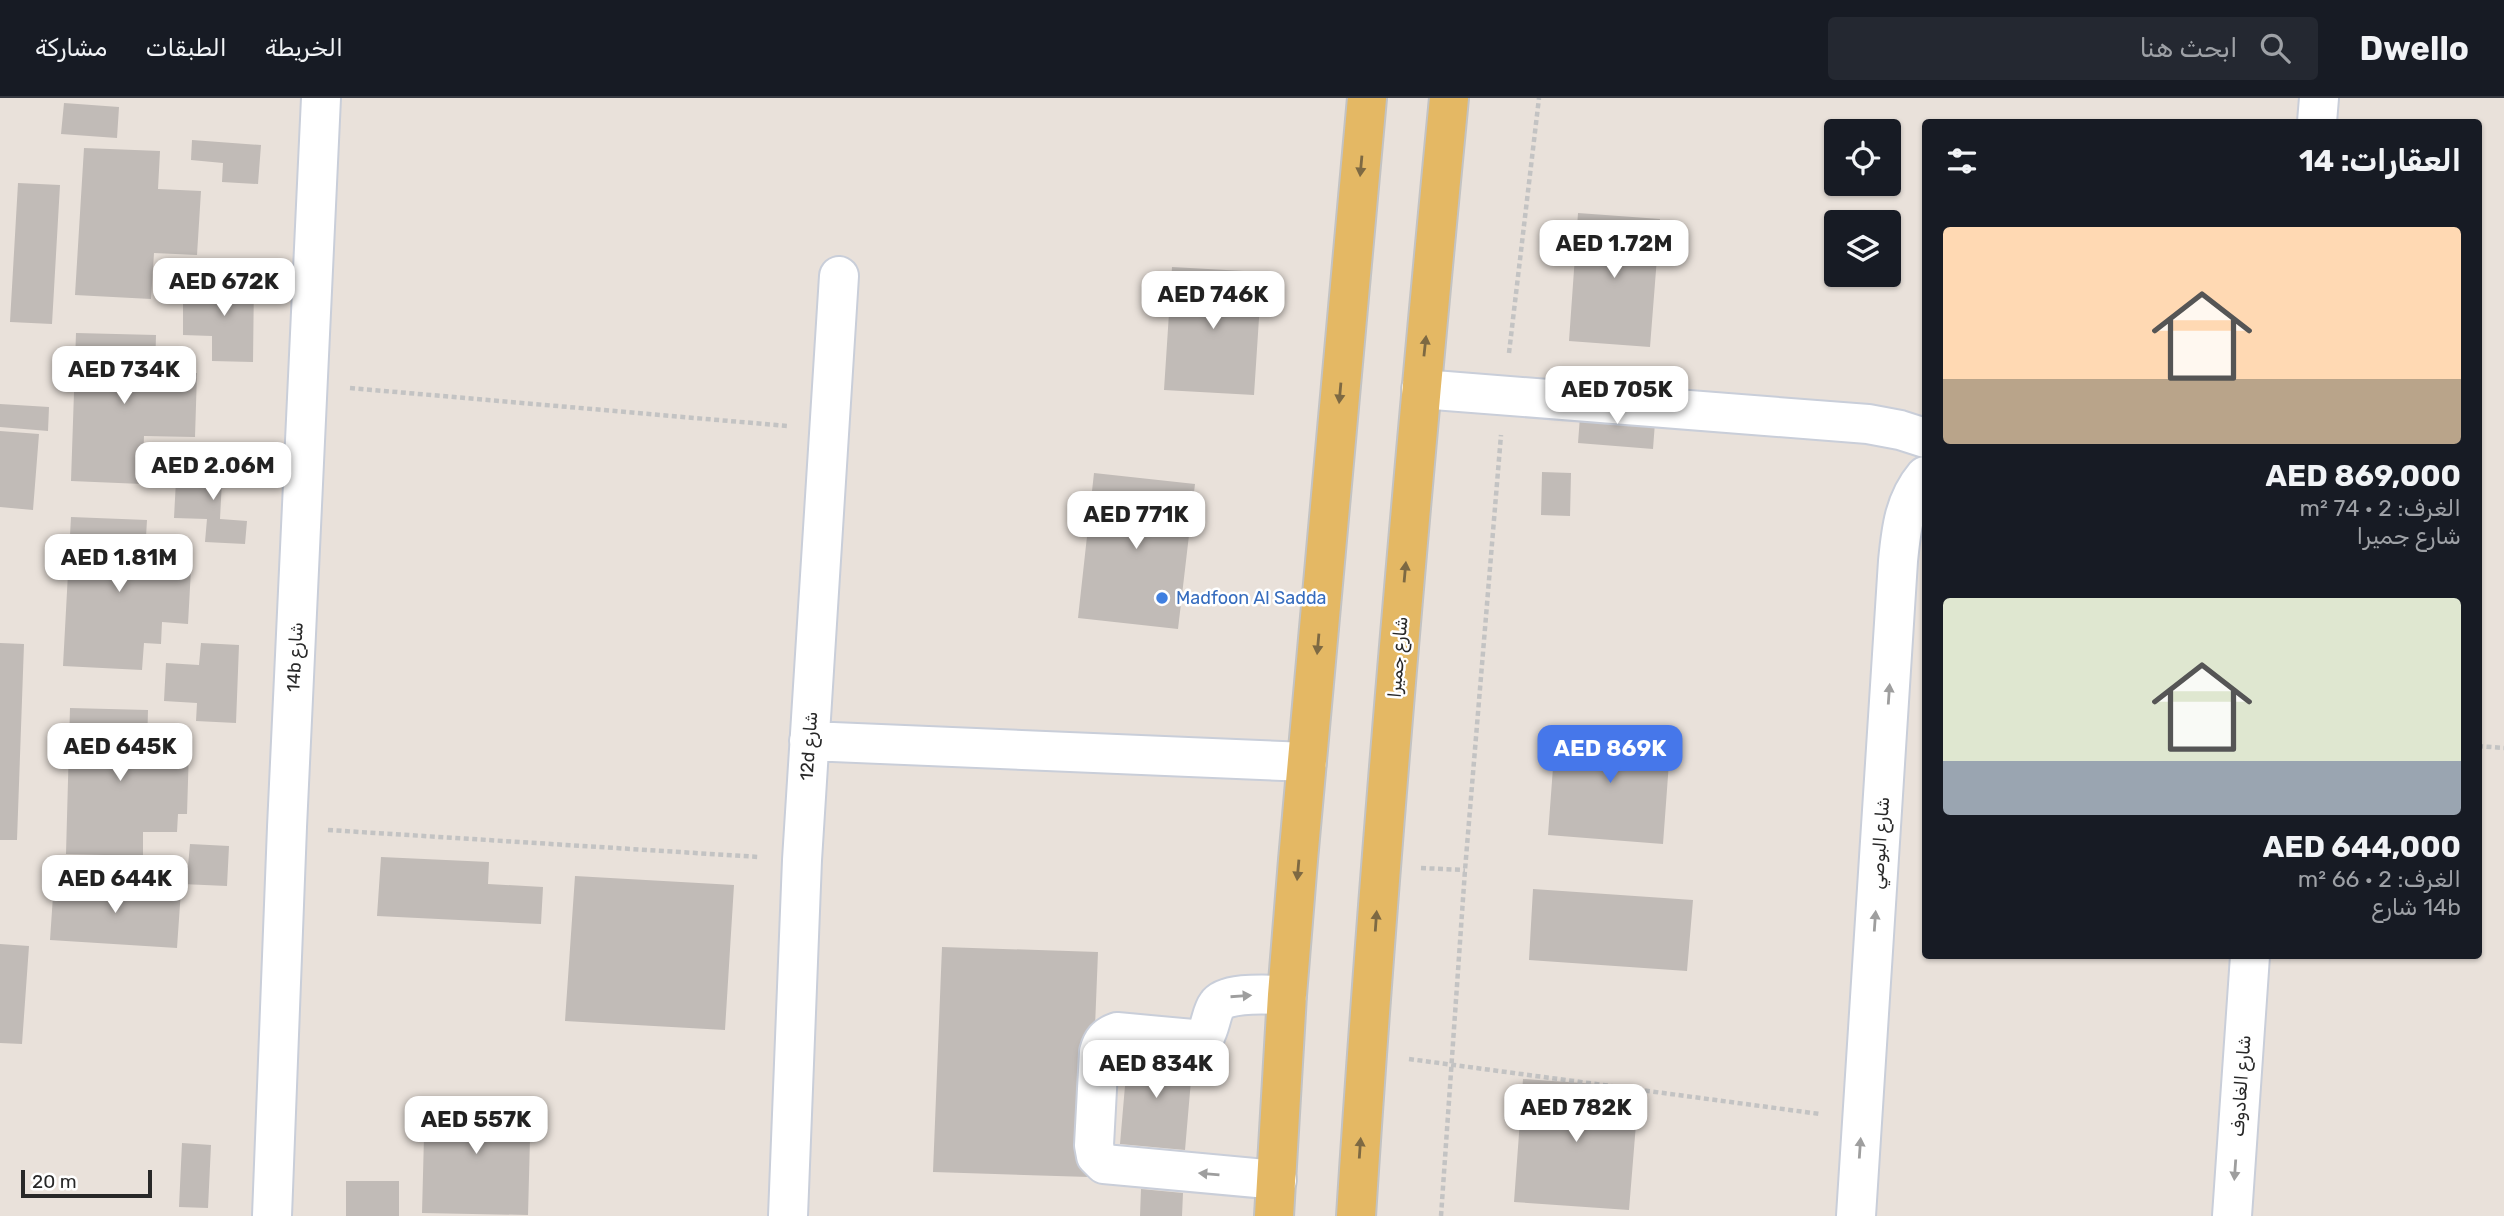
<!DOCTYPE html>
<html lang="ar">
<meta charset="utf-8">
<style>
body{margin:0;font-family:Rubik,Cairo,sans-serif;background:#242831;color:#f1f3f6;direction:rtl;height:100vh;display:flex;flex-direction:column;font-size:26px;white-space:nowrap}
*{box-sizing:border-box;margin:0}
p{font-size:23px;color:#9ea1a6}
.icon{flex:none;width:38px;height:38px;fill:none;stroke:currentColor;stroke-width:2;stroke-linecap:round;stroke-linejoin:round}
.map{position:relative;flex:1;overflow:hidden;direction:ltr}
.drawer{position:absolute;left:1922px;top:21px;width:560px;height:840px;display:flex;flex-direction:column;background:#171b24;border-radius:7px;box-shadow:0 2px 5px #0004;direction:rtl}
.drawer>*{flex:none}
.controls{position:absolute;left:1824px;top:21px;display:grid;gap:14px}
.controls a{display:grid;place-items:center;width:77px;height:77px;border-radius:7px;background:#171b24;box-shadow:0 2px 5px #0004;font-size:35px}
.scale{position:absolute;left:21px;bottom:18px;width:131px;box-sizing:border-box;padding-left:7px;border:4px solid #282828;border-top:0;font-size:19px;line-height:24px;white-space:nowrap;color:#282828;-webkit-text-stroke:5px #fff;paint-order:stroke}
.price{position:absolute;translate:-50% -60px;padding:0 16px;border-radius:14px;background:#fff;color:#222;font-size:23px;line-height:46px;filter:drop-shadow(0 2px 4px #0008)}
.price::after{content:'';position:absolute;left:50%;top:42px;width:21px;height:16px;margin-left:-10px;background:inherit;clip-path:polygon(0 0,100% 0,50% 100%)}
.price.on{background:#4677ea;color:#fff}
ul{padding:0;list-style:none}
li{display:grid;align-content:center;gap:14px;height:371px;padding:0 21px}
li span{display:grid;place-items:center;height:217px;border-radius:7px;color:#555}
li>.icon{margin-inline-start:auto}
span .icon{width:126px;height:126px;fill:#fffc;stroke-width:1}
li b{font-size:30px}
h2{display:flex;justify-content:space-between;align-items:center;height:84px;padding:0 21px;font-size:30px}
header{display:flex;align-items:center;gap:42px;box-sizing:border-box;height:98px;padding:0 35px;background:#171b24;border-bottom:2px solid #363941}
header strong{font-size:33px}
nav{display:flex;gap:38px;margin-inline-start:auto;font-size:24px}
.search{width:490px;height:63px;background:#242831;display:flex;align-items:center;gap:18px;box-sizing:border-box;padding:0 24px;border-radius:7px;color:#9ea1a6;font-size:26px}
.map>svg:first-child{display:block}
</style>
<header>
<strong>Dwello</strong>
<div class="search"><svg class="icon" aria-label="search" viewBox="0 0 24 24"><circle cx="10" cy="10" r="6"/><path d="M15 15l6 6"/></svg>ابحث هنا</div>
<nav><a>الخريطة</a><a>الطبقات</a><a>مشاركة</a></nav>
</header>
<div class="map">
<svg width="2504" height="1118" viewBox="0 0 2504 1118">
<rect width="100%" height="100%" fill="#e9e1da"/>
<path fill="#c1bbb7" d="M 64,5 L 119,9 L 117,40 L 61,36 Z
M 192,42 L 261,47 L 258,86 L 222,84 L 223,65 L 191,62 Z
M 84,50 L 160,53 L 158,91 L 201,93 L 197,157 L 154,155 L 151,201 L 75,197 Z
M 18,85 L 60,87 L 52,226 L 10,224 Z
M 1578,115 L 1660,121 L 1650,249 L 1569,243 Z
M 1172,169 L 1262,174 L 1254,297 L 1164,292 Z
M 212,179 L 254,179 L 253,264 L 212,263 L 212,238 L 183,237 L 183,200 L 211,200 Z
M 76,235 L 156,237 L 155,274 L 197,275 L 195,339 L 144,338 L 142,386 L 71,383 Z
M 1581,305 L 1656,311 L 1653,351 L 1578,345 Z
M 0,306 L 49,309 L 48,333 L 0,329 Z
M 0,333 L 39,336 L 33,412 L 0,409 Z
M 209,362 L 250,364 L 248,383 L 222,382 L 220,421 L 247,423 L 245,446 L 205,444 L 207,421 L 174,420 L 176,382 L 208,384 Z
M 1542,374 L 1571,375 L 1570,418 L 1541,417 Z
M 1094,375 L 1195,386 L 1178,531 L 1078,520 Z
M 71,419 L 147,422 L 145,456 L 175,457 L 174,470 L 191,471 L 188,526 L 162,524 L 161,546 L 144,545 L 142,572 L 63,568 Z
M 0,545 L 24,546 L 17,742 L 0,742 Z
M 201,545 L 239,547 L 236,625 L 196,623 L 197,605 L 164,603 L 166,565 L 199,567 Z
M 70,610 L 148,612 L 147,649 L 189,651 L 187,716 L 178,716 L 177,734 L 143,734 L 143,758 L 66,756 Z
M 1556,629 L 1671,637 L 1663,746 L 1548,737 Z
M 190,746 L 229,748 L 227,788 L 159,785 L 160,767 L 188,768 Z
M 381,759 L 489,764 L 488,786 L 543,789 L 541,826 L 377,818 Z
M 575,778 L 734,787 L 725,932 L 565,923 Z
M 54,783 L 181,792 L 177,850 L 50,842 Z
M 1533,791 L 1693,802 L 1687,873 L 1529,862 Z
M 0,846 L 29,848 L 22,946 L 0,945 Z
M 942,849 L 1098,854 L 1089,1079 L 933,1074 Z
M 1128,953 L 1193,959 L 1185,1052 L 1120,1046 Z
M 1523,981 L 1639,989 L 1629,1112 L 1514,1104 Z
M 425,1000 L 531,1002 L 528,1117 L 422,1115 Z
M 182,1045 L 211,1047 L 208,1110 L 179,1109 Z
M 346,1083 L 399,1083 L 399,1118 L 346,1118 Z
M 1141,1091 L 1183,1095 L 1182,1118 L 1140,1118 Z"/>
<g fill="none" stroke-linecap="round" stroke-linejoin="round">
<g stroke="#c9ced9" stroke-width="42">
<path id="minor" d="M 2317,24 L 2319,0
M 1421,291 L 1868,326 L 1900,332 L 1925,340
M 809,643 L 1307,664
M 1277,1082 L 1104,1066 L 1096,1058 L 1094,1047 L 1099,954 C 1102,943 1106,938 1117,934 L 1193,941 L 1205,938 C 1211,928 1211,915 1217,907 C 1226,893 1271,897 1287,897
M 272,1118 L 287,729 L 321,0
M 788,1118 L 802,762 L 839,178
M 1856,1118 L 1898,463 C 1901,432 1904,403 1925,378
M 2232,1118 L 2250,858"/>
</g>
<g stroke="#c3c3c3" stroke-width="42">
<path id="major" d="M 1274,1118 L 1287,897 L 1298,762 L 1367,0
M 1356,1118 C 1380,745 1413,372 1449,0"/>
</g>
<path stroke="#c3c3c3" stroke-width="4.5" stroke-dasharray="5 3.5" stroke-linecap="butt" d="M 1509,255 L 1539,0
M 350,290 L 787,328
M 2478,648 L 2504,650
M 328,732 L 759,759
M 1421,770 L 1465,772
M 1409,961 L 1820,1016
M 1441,1118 L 1465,772 L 1501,337"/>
<use href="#minor" stroke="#fff" stroke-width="38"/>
<use href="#major" stroke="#e4b864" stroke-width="38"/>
</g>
<defs><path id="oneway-solid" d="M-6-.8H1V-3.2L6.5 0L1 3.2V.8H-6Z" transform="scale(1.75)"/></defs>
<g fill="#7d6943">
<use href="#oneway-solid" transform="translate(1361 68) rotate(95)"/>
<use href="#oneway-solid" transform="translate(1425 248) rotate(-84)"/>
<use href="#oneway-solid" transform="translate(1340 295) rotate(95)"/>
<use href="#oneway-solid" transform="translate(1405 474) rotate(-85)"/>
<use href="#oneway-solid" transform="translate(1318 546) rotate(95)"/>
<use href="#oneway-solid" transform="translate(1298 772) rotate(95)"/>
<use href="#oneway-solid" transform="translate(1376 823) rotate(-86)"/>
<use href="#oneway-solid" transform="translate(1360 1050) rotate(-86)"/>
</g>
<g fill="#9e9e9e">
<use href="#oneway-solid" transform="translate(1889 596) rotate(-86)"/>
<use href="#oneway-solid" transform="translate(1875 823) rotate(-86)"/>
<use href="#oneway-solid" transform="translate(1241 898) rotate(-4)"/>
<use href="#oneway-solid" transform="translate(1860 1050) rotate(-86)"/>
<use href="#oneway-solid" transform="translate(2235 1072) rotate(94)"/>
<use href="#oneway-solid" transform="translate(1209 1076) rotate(-175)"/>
</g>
<circle fill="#3f7fe0" stroke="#fff" stroke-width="2.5" cx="1162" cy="500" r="7"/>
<g text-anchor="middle" stroke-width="5" stroke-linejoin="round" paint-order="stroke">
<g font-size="18" fill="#366cbe" stroke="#fff" text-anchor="start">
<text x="1176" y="506">Madfoon Al Sadda</text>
</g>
<g font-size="18" fill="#282828" stroke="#fff">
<text transform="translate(295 559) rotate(-87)" y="6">14b شارع</text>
<text transform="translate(1398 559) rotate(-85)" y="6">شارع جميرا</text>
<text transform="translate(809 648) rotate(-86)" y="6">12d شارع</text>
<text transform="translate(1880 745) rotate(-86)" y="6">شارع البوصي</text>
<text transform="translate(2241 988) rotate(-86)" y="6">شارع الغادوف</text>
</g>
</g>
</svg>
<div class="controls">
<a><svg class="icon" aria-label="locate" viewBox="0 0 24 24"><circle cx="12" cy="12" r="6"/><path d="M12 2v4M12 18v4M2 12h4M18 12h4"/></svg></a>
<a><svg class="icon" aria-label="layers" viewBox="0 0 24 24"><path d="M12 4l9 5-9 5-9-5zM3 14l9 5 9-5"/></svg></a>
</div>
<div class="scale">20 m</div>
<b class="price" style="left:1614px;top:182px">AED 1.72M</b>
<b class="price" style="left:224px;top:220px">AED 672K</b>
<b class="price" style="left:1213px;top:233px">AED 746K</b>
<b class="price" style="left:124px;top:308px">AED 734K</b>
<b class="price" style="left:1617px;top:328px">AED 705K</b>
<b class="price" style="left:213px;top:404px">AED 2.06M</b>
<b class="price" style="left:1136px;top:453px">AED 771K</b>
<b class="price" style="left:119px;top:496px">AED 1.81M</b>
<b class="price" style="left:120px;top:685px">AED 645K</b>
<b class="price on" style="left:1610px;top:687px">AED 869K</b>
<b class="price" style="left:115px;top:817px">AED 644K</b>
<b class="price" style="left:1156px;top:1002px">AED 834K</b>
<b class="price" style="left:1576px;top:1046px">AED 782K</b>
<b class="price" style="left:476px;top:1058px">AED 557K</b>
<section class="drawer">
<h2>العقارات: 14<svg class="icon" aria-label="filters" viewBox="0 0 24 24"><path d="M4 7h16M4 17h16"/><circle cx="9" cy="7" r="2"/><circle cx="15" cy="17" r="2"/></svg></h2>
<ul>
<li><span style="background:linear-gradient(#ffd9b3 70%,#b9a48a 0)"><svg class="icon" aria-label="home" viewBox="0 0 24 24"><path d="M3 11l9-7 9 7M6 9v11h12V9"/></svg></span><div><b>AED 869,000</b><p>الغرف: 2 · 74 m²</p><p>شارع جميرا</p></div></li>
<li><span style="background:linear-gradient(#dfe7d0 75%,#9aa5b1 0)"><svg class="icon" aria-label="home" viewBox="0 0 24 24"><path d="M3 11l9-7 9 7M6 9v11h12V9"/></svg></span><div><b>AED 644,000</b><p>الغرف: 2 · 66 m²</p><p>14b شارع</p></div></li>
</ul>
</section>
</div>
